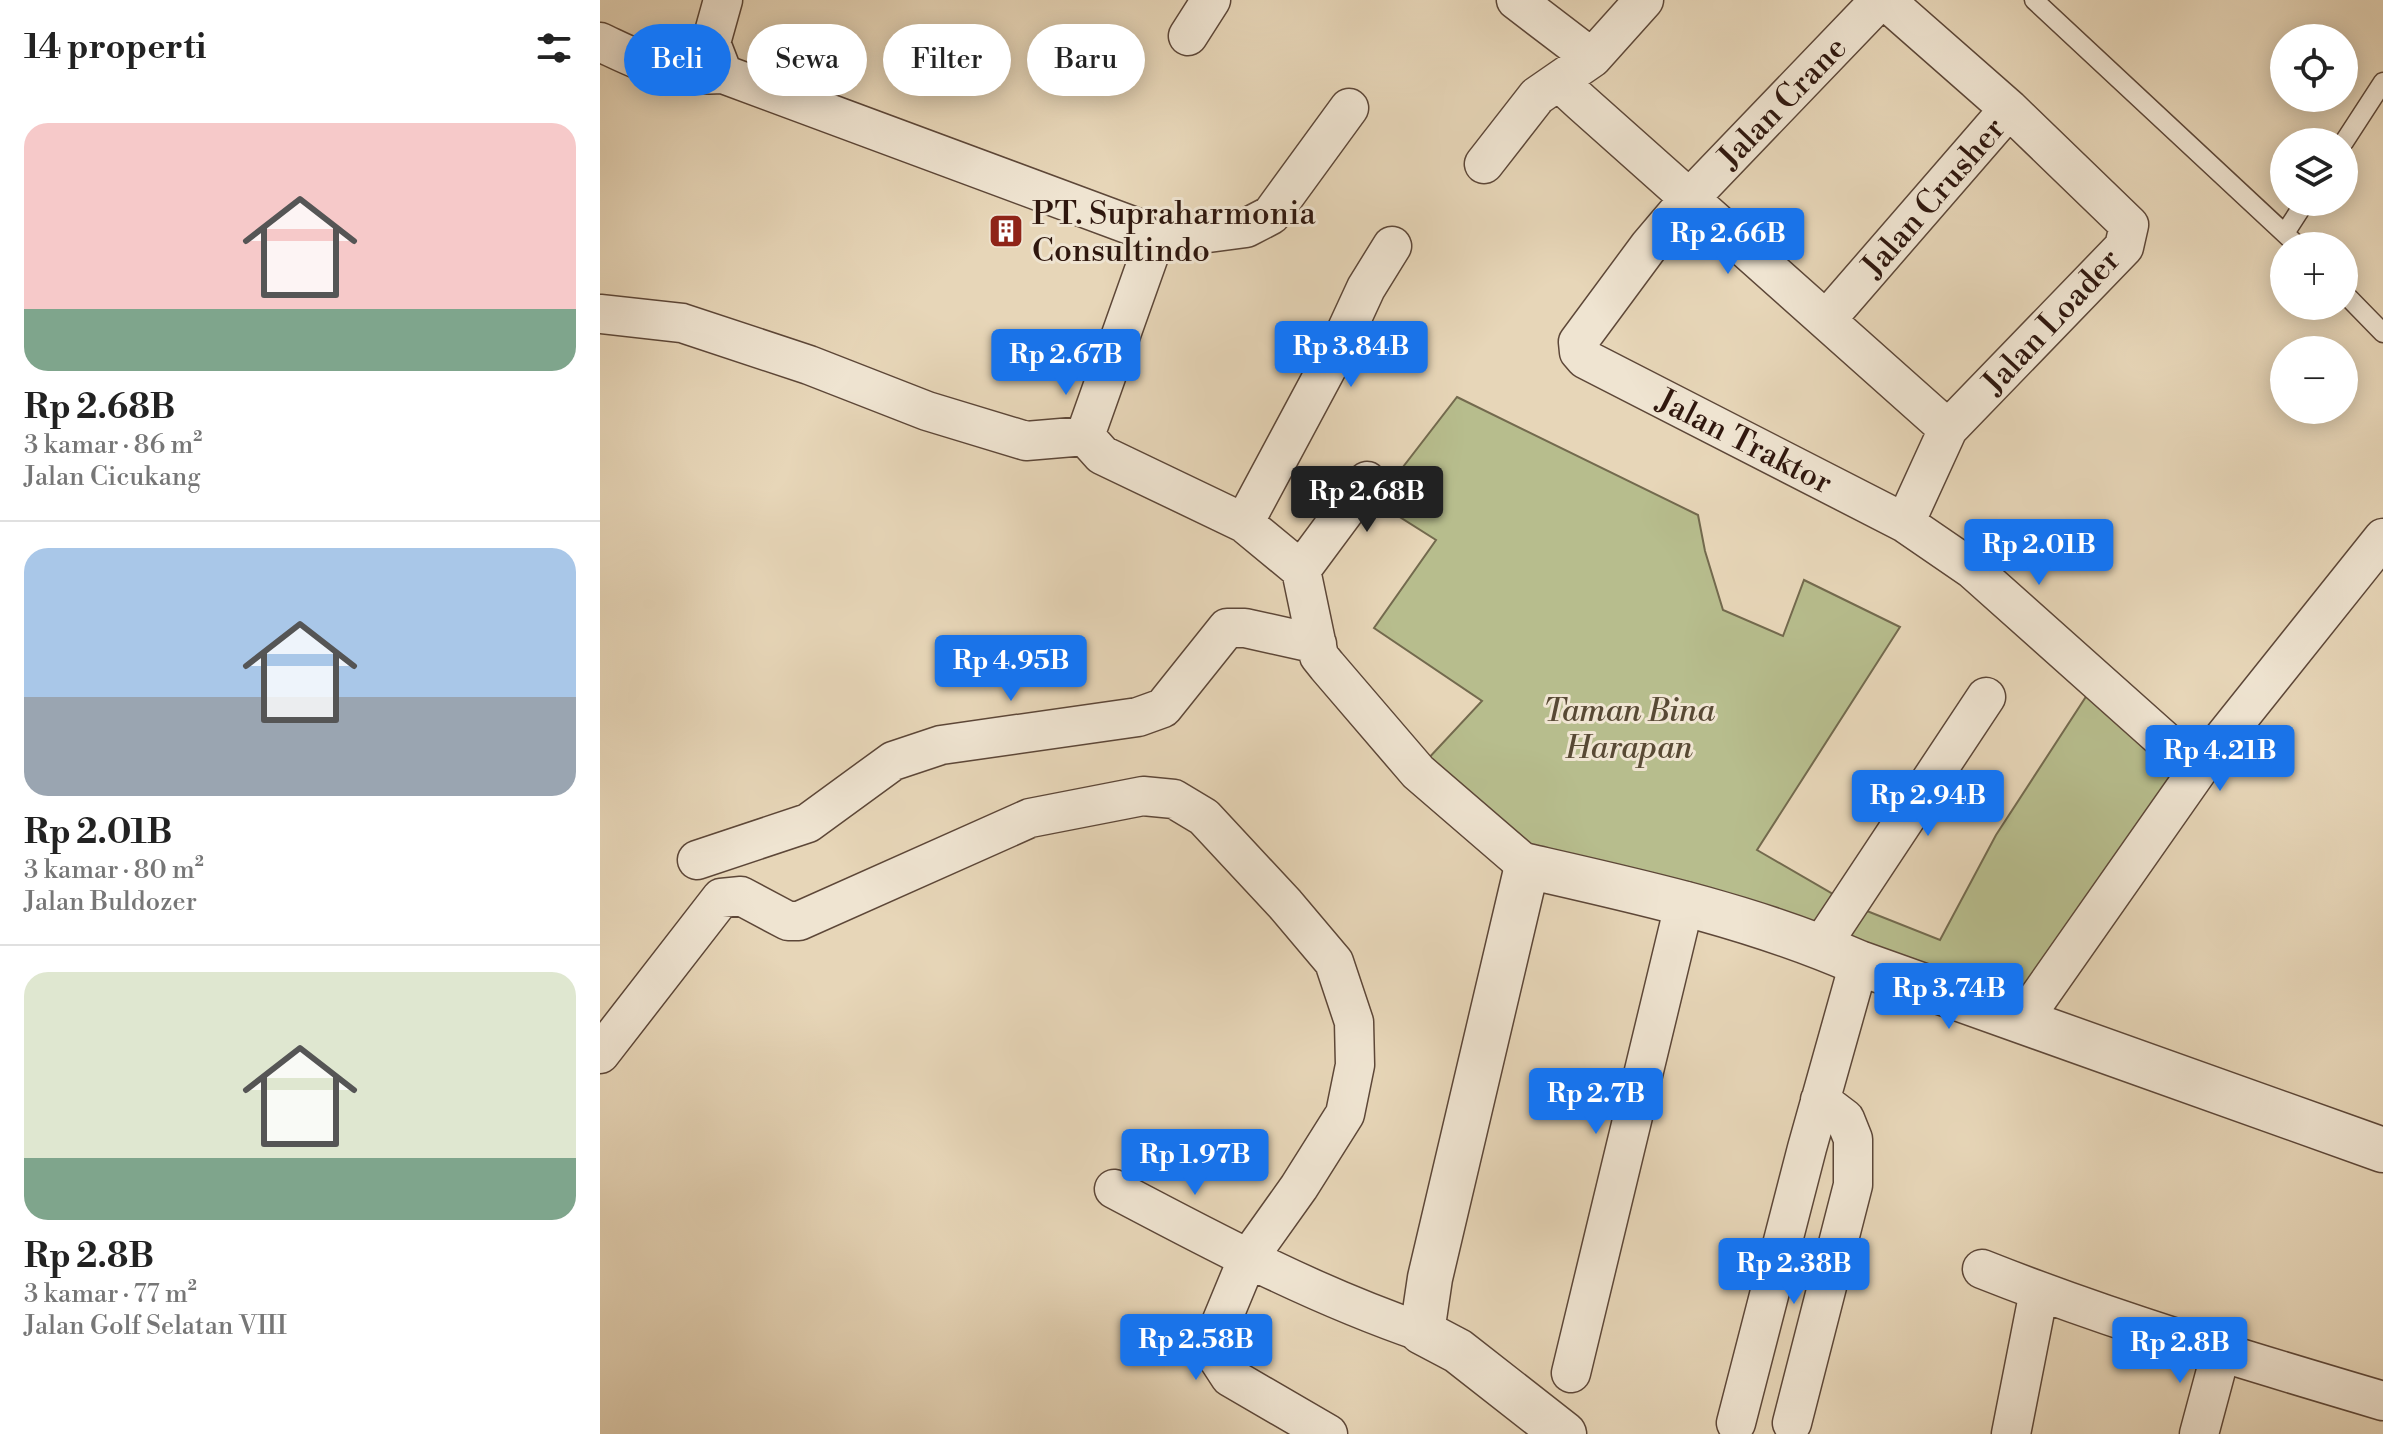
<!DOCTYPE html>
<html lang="id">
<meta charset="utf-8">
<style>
body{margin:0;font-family:"Libre Bodoni",serif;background:#f2f2f2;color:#222;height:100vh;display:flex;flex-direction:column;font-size:30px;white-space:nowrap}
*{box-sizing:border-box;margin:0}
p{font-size:26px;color:#767676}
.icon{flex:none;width:44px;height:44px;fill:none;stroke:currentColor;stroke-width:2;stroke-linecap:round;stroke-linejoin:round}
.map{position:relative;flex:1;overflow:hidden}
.side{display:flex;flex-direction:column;background:#fff;width:600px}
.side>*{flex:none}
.hud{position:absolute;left:24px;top:24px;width:760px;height:72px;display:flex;gap:16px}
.tools{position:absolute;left:1670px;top:24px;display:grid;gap:16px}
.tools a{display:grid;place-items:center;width:88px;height:88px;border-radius:50%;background:#fff;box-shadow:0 4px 20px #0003;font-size:40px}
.price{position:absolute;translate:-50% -68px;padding:0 18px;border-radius:8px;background:#1a73e8;color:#fff;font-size:26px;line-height:52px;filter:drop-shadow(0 2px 4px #0008)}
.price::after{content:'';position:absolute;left:50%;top:48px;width:24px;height:18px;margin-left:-12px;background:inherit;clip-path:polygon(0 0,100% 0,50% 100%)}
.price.current{background:#222;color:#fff}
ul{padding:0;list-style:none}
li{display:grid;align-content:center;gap:16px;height:424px;padding:0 24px}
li+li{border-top:2px solid #e0e0e0}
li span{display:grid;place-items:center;height:248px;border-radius:24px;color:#555}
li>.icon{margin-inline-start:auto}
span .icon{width:144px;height:144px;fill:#fffc;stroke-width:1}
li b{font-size:34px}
h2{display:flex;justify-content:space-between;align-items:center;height:96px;padding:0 24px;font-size:34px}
.chip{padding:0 28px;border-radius:36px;background:#fff;box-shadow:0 4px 20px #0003;font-size:28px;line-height:72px}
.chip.current{background:#1a73e8;color:#fff}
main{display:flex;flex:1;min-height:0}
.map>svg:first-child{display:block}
</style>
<main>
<section class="side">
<h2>14 properti<svg class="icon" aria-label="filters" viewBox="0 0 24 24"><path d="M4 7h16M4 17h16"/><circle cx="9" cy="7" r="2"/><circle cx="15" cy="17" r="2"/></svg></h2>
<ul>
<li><span style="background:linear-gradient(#f6c9c9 75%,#7fa58c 0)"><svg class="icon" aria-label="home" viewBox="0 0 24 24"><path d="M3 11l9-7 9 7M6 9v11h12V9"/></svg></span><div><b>Rp 2.68B</b><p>3 kamar · 86 m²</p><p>Jalan Cicukang</p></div></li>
<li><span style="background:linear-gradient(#a9c7e8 60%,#9aa5b1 0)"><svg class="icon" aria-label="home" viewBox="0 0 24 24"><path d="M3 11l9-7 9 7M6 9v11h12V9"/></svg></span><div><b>Rp 2.01B</b><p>3 kamar · 80 m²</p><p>Jalan Buldozer</p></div></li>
<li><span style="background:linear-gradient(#dfe7d0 75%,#7fa58c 0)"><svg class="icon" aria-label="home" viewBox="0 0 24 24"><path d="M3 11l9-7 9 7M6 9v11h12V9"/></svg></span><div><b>Rp 2.8B</b><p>3 kamar · 77 m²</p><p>Jalan Golf Selatan VIII</p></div></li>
</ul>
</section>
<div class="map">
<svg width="1783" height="1434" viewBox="0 0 1783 1434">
<rect width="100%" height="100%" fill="#e7d6b8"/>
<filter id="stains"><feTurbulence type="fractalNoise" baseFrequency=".0025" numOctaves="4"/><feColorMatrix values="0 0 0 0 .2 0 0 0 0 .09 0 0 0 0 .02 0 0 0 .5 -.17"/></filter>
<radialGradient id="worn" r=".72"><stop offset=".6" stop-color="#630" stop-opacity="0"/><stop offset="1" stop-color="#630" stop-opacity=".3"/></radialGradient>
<path fill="#b7bd8d" stroke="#736a4e" stroke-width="2" d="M 857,397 L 1098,515 L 1105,551 L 1123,610 L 1183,636 L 1204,580 L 1300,627 L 1157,850 L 1250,904 L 1231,941 L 914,851 L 825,762 L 882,701 L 774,628 L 836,540 L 776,502 Z
M 1489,692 L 1593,780 L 1417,1015 L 1242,944 L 1267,911 L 1340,940 L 1396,835 Z"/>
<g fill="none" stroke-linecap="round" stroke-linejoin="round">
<g stroke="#5d4738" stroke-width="21">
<path id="service" d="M 1434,0 L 1698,246
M 1744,142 L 1783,82
M 1685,233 L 1705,202
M 1744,293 L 1783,333"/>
</g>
<g stroke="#5d4738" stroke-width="41">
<path id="minor" d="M 123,0 L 111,43 L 123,74 L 538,228 L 547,241 L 549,256 L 485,436 L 502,455 L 644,523 L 701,570 L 719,656 L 727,666 L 818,772 L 927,866
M 1280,0 L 1088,200 L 1049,246 L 978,342 L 979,352 L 985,359 L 1305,523
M 1285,0 L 1409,109 L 1529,225 L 1524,247 L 1348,429 L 1305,523 L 1372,569 L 1567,743 L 1600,767
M 588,36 L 611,0
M 0,42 C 47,64 69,77 123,74
M 992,58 L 1044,0
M 963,79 L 968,90 L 981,102 L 1348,429
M 884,164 L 937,96 L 992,58 L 916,0
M 547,241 L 646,228 L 671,215 L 749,108
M 0,314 L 82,323 L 209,365 L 327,411 L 426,441 L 485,436
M 1226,320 L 1409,109
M 644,523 L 742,340 L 766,288 L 792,246
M 701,570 L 767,481
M 97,860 L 208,823 L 293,761 L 341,745 L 538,717 L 563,708 L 627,628 L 645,628 L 717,644
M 1221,946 L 1386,697
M 1422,1021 L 1600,767 L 1783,538
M 0,1054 L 121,898 L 141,896 L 188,921 L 199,921 L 430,818 L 543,796 L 574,799 L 604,817 L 685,904 L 734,962 L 754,1022 L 755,1065 L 745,1114 L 699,1187 L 647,1260 L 618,1330 L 615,1354 L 630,1377 L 728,1434
M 514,1189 C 614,1242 714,1295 822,1332
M 1382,1269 C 1513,1321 1648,1361 1783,1401
M 971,1373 L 1085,901
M 1136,1423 L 1207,1148 L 1259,963
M 1192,1423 L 1253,1185 L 1253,1139 L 1245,1119 L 1220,1100
M 1411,1434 L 1439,1291
M 1599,1434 L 1621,1352"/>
</g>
<g stroke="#5d4738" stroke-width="47">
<path id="tertiary" d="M 964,1434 L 858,1351 L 822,1332 L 830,1278 L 927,866 C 1041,892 1152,916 1259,963 L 1783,1150"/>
</g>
<use href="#service" stroke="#efe4d1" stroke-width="18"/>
<use href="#minor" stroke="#efe4d1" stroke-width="38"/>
<use href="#tertiary" stroke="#efe4d1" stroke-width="44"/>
</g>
<defs>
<g id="building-square" transform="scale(1.8)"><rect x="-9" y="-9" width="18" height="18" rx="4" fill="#8f2418" stroke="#efe4d1"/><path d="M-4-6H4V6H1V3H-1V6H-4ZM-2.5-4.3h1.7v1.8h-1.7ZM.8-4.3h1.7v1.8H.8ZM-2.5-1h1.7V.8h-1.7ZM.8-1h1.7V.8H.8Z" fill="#fff"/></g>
</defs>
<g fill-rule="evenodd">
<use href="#building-square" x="406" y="231"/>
</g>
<g text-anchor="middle" stroke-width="6" stroke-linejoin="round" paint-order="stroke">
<g font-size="32" fill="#2f170e" stroke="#efe4d1">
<text transform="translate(1182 102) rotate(-46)" y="11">Jalan Crane</text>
<text transform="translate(1333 197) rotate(-49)" y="11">Jalan Crusher</text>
<text transform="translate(1451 321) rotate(-47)" y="11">Jalan Loader</text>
<text transform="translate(1145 441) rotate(27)" y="11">Jalan Traktor</text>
</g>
<g font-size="32" fill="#2f170e" stroke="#efe4d1" text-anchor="start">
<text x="432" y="224">PT. Supraharmonia<tspan x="432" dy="37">Consultindo</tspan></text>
</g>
<g font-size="32" font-style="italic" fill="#584934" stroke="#efe4d1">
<text x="1029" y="721">Taman Bina<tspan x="1029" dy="37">Harapan</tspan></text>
</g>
</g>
<rect width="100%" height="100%" filter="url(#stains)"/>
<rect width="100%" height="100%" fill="url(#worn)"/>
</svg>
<div class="tools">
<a><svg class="icon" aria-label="locate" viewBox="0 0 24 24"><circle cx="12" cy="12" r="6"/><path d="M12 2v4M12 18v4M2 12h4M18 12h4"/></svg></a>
<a><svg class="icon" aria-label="layers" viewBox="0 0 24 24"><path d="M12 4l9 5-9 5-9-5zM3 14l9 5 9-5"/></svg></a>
<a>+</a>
<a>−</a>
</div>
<b class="price" style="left:1128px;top:276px">Rp 2.66B</b>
<b class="price" style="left:751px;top:389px">Rp 3.84B</b>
<b class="price" style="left:466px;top:397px">Rp 2.67B</b>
<b class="price current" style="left:767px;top:534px">Rp 2.68B</b>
<b class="price" style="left:1439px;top:587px">Rp 2.01B</b>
<b class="price" style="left:411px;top:703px">Rp 4.95B</b>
<b class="price" style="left:1620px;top:793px">Rp 4.21B</b>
<b class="price" style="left:1328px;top:838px">Rp 2.94B</b>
<b class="price" style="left:1349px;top:1031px">Rp 3.74B</b>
<b class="price" style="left:996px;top:1136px">Rp 2.7B</b>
<b class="price" style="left:595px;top:1197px">Rp 1.97B</b>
<b class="price" style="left:1194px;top:1306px">Rp 2.38B</b>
<b class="price" style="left:596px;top:1382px">Rp 2.58B</b>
<b class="price" style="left:1580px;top:1385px">Rp 2.8B</b>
<div class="hud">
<a class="chip current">Beli</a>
<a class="chip">Sewa</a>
<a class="chip">Filter</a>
<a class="chip">Baru</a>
</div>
</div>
</main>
